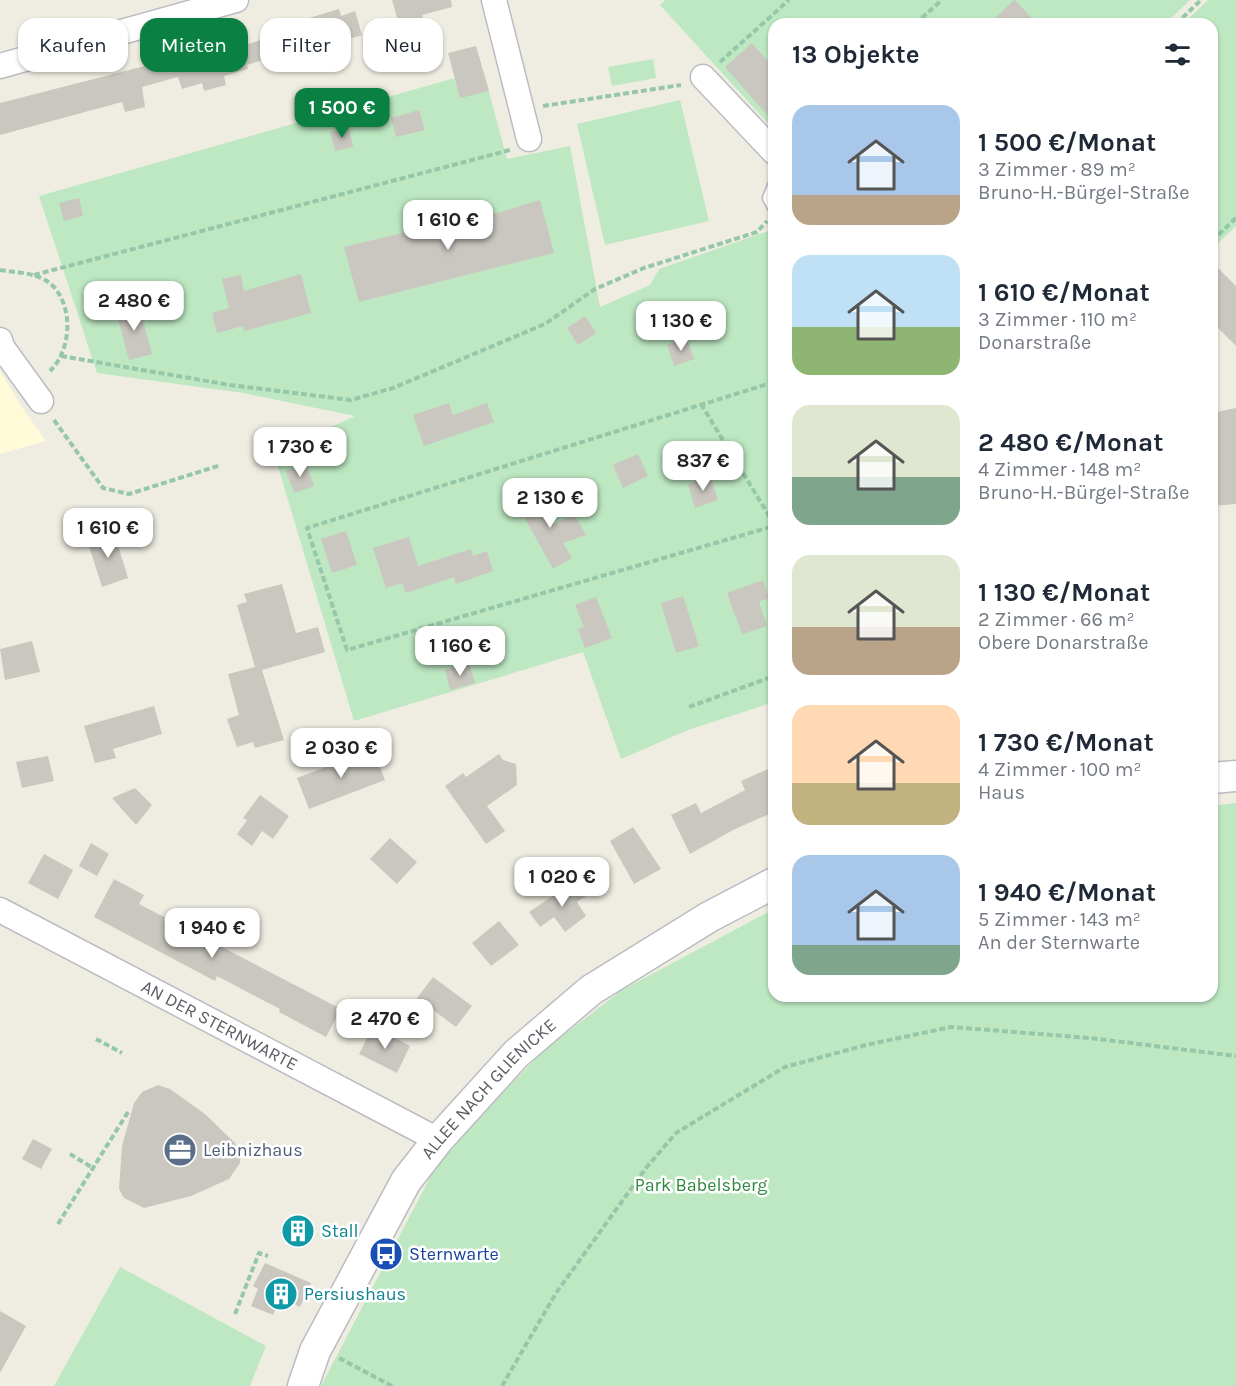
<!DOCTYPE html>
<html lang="de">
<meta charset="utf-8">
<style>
body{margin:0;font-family:Karla,sans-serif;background:#f6f6f7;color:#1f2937;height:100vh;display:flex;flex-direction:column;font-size:22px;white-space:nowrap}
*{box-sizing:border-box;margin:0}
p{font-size:20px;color:#747a83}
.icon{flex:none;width:33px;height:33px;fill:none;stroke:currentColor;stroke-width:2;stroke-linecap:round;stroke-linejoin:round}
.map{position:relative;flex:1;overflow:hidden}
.panel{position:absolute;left:768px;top:18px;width:450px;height:984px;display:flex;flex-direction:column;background:#fff;border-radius:18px;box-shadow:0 2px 4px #0004}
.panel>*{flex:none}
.guide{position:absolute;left:18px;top:18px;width:570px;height:54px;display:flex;gap:12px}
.price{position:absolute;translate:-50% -51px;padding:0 14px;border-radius:12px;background:#fff;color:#222;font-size:20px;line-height:39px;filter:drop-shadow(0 2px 3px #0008)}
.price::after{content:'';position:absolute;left:50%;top:36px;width:18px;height:14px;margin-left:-9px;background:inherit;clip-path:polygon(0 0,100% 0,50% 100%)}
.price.on{background:#0b8043;color:#fff}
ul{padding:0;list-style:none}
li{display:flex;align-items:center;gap:18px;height:150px;padding:0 24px}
li span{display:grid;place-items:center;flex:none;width:168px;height:120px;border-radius:18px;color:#555}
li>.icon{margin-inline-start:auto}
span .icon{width:72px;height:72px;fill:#fffc;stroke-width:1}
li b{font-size:26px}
h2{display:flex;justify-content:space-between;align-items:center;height:72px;padding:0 24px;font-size:26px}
.tag{padding:0 21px;border-radius:18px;background:#fff;box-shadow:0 2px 4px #0004;font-size:21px;line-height:54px}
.tag.on{background:#0b8043;color:#fff}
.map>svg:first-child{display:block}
</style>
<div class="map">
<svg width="1236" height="1386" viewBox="0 0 1236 1386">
<rect width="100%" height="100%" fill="#efede2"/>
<path fill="#fffad7" d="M 0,371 L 21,406 L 46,441 L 0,454 Z"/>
<path fill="#bde8c2" d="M 665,0 L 1190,0 L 1165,24 L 774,24 L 774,130 L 660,5 Z
M 1208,0 L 1236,0 L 1236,226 L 1212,249 L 1212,24 L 1183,24 Z
M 653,59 L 656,78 L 612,86 L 608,67 Z
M 483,70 L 507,159 L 570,146 L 600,307 L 650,285 L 659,269 L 774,229 L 774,702 L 688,730 L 621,759 L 583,652 L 354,721 L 274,453 L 355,416 L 243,393 L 97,373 L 39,196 Z
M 680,100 L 709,221 L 605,245 L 577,124 Z
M 1236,803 L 1236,1386 L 321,1386 L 434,1170 L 475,1122 L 544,1050 L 622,990 L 774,909 L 774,996 L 1212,996 L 1212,806 Z
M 120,1267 L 266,1346 L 250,1386 L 54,1386 Z"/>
<path fill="#cac7c0" d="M 392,0 L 451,0 L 452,7 L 422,15 L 425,24 L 407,29 L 404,19 L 398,21 Z
M 1015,0 L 1037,24 L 989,24 L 1014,0 Z
M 339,9 L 341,16 L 355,11 L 362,35 L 286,58 L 285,53 L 247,65 L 248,69 L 224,76 L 226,85 L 204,91 L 202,83 L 182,89 L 178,77 L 142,87 L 145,107 L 125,112 L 122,102 L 0,135 L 0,103 L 172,59 L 239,38 L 241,46 L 291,31 L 289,24 Z
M 752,43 L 774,68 L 774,123 L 725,67 Z
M 476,46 L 489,91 L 460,98 L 448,53 Z
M 419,110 L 425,130 L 396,137 L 391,118 Z
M 349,127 L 353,147 L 335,151 L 330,132 Z
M 79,198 L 83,216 L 64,221 L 59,203 Z
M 540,200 L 554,253 L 359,302 L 344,247 L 493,211 L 494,214 Z
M 1212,262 L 1236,286 L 1236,346 L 1212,322 Z
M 301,274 L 311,313 L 244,331 L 243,326 L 217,333 L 212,313 L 229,308 L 222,279 L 241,275 L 244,291 Z
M 139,305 L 152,354 L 129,360 L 116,311 Z
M 585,316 L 596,333 L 578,345 L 567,328 Z
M 687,338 L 694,359 L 674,366 L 667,345 Z
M 449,403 L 453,415 L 487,403 L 494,422 L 424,446 L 413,415 Z
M 1236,408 L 1236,504 L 1212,506 L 1212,413 Z
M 638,454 L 648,476 L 623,488 L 613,465 Z
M 306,464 L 314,486 L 294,493 L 286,471 Z
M 710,476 L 718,500 L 695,508 L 688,484 Z
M 533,487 L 554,524 L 574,514 L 586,535 L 563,543 L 572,558 L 553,569 L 523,515 L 526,514 L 516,496 Z
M 346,531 L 357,565 L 332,573 L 321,539 Z
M 114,532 L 128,578 L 102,587 L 87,540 Z
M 409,537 L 418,566 L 471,549 L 473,556 L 487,551 L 493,571 L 456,584 L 454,577 L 406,593 L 402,583 L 386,588 L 373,548 Z
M 763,580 L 769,598 L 759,602 L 767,626 L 742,634 L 727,593 Z
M 282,584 L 296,633 L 318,627 L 325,652 L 262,670 L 284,740 L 255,748 L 253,742 L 237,747 L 227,719 L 239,715 L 228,674 L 255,667 L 237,605 L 247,602 L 244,594 Z
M 683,596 L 699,646 L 676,653 L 661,603 Z
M 596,597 L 612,638 L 585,648 L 578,629 L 584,627 L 575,605 Z
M 32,641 L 40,672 L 5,680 L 0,649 Z
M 469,663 L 475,683 L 450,690 L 445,670 Z
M 154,706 L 162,734 L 113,749 L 116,758 L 95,763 L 84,726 Z
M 373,749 L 385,780 L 309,809 L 297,778 Z
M 499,754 L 503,760 L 516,764 L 517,785 L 487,806 L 505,831 L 486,844 L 445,786 L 463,773 L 466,777 Z
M 48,756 L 54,781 L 22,788 L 16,762 Z
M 768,769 L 774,783 L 774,812 L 735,829 L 690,854 L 671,815 L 696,803 L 701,813 L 745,790 L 741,781 Z
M 135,788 L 152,805 L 136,825 L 112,798 Z
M 260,795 L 289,816 L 273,839 L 262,831 L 252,846 L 237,834 L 247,820 L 243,818 Z
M 633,827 L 661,869 L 634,884 L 610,841 Z
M 390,838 L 417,862 L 397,884 L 370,859 Z
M 91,843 L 109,854 L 97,876 L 79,866 Z
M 44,854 L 73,870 L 58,899 L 28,883 Z
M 114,879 L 144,895 L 139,904 L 341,1009 L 326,1037 L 279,1012 L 280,1009 L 217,976 L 215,981 L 94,917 Z
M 575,881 L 586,896 L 577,902 L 586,916 L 565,932 L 554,917 L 540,927 L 529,912 Z
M 499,921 L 519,945 L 491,966 L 472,943 Z
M 433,977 L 472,1006 L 456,1027 L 417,998 Z
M 373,1026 L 410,1046 L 397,1073 L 359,1054 Z
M 158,1085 L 170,1089 L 205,1114 L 235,1143 L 241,1154 L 240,1163 L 229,1179 L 191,1196 L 144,1208 L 124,1198 L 119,1189 L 122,1146 L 134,1103 L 142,1092 Z
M 33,1139 L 52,1149 L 41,1169 L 22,1159 Z
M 265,1263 L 311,1283 L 300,1307 L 281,1298 L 273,1315 L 251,1306 L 258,1289 L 253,1286 Z
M 0,1311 L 26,1326 L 0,1373 Z"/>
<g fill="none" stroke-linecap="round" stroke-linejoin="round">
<g stroke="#babcc2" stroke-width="15">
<path id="service" d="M 774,186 L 769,198 L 774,207"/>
</g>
<g stroke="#babcc2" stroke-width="27">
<g id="minor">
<path d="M 494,0 L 529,139"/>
<path d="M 0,66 L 236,0"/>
<path d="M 703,77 L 774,152"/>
<path d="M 0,340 L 2,347 L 41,401"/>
<path id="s1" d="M 0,910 L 438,1140"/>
</g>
</g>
<g stroke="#babcc2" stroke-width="33">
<g id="tertiary">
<path d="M 1212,778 L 1236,776"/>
<path id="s2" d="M 303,1386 L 315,1351 L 406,1181 L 438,1140 L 516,1054 L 591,990 L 709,917 L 774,883"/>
</g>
</g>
<path stroke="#95c7a8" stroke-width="4" stroke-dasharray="6 3" stroke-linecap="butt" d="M 915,24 L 942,0
M 1176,24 L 1201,0
M 720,62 L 789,0
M 543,106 L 681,85
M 1212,241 L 1236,218
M 0,270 C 18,273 39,272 53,286 C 74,308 71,351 50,371
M 34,275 L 510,150
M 61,356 L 230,385 L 351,400 L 393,388 L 545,324 L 595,289 L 644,268 L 757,232 L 767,221
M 774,382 L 307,528 L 347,650 L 774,526
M 701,404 L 774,524
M 54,420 L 103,488 L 129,494 L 221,465
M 689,707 L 774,676
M 96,1039 L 122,1053
M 70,1154 L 93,1168
M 58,1224 L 128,1112
M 235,1314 L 259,1253 L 268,1256
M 339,1358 L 392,1386
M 502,1386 L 556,1293 L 646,1168 L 676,1133 L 785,1067 L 866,1045 L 951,1027 L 1090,1038 L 1236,1056"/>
<use href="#service" stroke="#fff" stroke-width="12"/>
<use href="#minor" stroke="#fff" stroke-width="24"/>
<use href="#tertiary" stroke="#fff" stroke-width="30"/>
</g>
<defs>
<g id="office-disc" transform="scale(1.725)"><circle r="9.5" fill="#5c6f8a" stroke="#fff"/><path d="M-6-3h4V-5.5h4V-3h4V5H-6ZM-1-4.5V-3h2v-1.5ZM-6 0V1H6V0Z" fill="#fff"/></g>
<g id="building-disc" transform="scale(1.725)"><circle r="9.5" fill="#0f9aa8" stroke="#fff"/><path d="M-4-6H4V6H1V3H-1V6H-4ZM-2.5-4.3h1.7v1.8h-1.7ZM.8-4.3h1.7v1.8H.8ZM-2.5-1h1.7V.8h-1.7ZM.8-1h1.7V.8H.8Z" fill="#fff"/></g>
<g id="bus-disc" transform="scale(1.725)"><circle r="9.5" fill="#1a4fb4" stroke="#fff"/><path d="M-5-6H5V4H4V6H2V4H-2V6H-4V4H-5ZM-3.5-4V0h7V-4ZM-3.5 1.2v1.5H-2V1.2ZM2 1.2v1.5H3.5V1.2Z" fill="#fff"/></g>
</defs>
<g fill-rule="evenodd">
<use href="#office-disc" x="180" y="1150"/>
<use href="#building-disc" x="298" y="1231"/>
<use href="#bus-disc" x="386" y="1254"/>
<use href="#building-disc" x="281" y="1294"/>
</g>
<g text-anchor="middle" stroke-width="5" stroke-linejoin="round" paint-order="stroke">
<g font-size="18" fill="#5b5e64" stroke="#fff">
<text dy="6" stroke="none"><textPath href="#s1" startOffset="248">AN DER STERNWARTE</textPath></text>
<text dy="6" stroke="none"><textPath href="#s2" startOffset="354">ALLEE NACH GLIENICKE</textPath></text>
</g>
<g font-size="18" fill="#4e5e75" stroke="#fff" text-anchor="start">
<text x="203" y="1156">Leibnizhaus</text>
</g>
<g font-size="18" fill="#2f873e" stroke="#fff">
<text x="701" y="1191">Park Babelsberg</text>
</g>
<g font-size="18" fill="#0d838f" stroke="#fff" text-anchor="start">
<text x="321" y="1237">Stall</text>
<text x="304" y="1300">Persiushaus</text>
</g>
<g font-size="18" fill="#164399" stroke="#fff" text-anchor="start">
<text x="409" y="1260">Sternwarte</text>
</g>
</g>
</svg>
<b class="price on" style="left:342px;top:139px">1 500 €</b>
<b class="price" style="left:448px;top:251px">1 610 €</b>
<b class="price" style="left:134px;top:332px">2 480 €</b>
<b class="price" style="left:681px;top:352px">1 130 €</b>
<b class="price" style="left:300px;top:478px">1 730 €</b>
<b class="price" style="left:703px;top:492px">837 €</b>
<b class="price" style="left:550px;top:529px">2 130 €</b>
<b class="price" style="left:108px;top:559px">1 610 €</b>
<b class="price" style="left:460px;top:677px">1 160 €</b>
<b class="price" style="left:341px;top:779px">2 030 €</b>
<b class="price" style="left:562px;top:908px">1 020 €</b>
<b class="price" style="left:212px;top:959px">1 940 €</b>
<b class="price" style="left:385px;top:1050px">2 470 €</b>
<div class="guide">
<a class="tag">Kaufen</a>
<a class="tag on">Mieten</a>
<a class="tag">Filter</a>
<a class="tag">Neu</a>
</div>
<section class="panel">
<h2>13 Objekte<svg class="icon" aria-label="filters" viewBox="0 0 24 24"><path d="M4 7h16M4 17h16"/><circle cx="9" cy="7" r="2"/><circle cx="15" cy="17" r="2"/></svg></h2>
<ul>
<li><span style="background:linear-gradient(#a9c7e8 75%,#b9a48a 0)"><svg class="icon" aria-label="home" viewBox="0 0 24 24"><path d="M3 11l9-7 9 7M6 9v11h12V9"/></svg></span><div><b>1 500 €/Monat</b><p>3 Zimmer · 89 m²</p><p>Bruno-H.-Bürgel-Straße</p></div></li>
<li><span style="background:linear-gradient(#bfe0f5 60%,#8fb573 0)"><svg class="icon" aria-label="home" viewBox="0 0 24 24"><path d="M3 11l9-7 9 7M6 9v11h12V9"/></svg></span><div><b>1 610 €/Monat</b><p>3 Zimmer · 110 m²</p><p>Donarstraße</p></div></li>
<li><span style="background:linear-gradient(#dfe7d0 60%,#7fa58c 0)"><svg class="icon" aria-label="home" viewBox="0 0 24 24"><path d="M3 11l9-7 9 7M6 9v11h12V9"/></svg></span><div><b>2 480 €/Monat</b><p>4 Zimmer · 148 m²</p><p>Bruno-H.-Bürgel-Straße</p></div></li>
<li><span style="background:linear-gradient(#dfe7d0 60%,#b9a48a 0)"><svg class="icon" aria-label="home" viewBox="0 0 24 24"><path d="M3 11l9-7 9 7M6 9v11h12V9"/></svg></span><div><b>1 130 €/Monat</b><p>2 Zimmer · 66 m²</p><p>Obere Donarstraße</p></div></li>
<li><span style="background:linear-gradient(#ffd9b3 65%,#c2b280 0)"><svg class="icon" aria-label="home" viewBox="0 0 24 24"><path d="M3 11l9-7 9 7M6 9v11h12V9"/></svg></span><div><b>1 730 €/Monat</b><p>4 Zimmer · 100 m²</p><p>Haus</p></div></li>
<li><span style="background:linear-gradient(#a9c7e8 75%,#7fa58c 0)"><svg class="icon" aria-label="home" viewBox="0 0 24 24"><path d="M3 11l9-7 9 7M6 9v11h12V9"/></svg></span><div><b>1 940 €/Monat</b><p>5 Zimmer · 143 m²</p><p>An der Sternwarte</p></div></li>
</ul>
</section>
</div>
